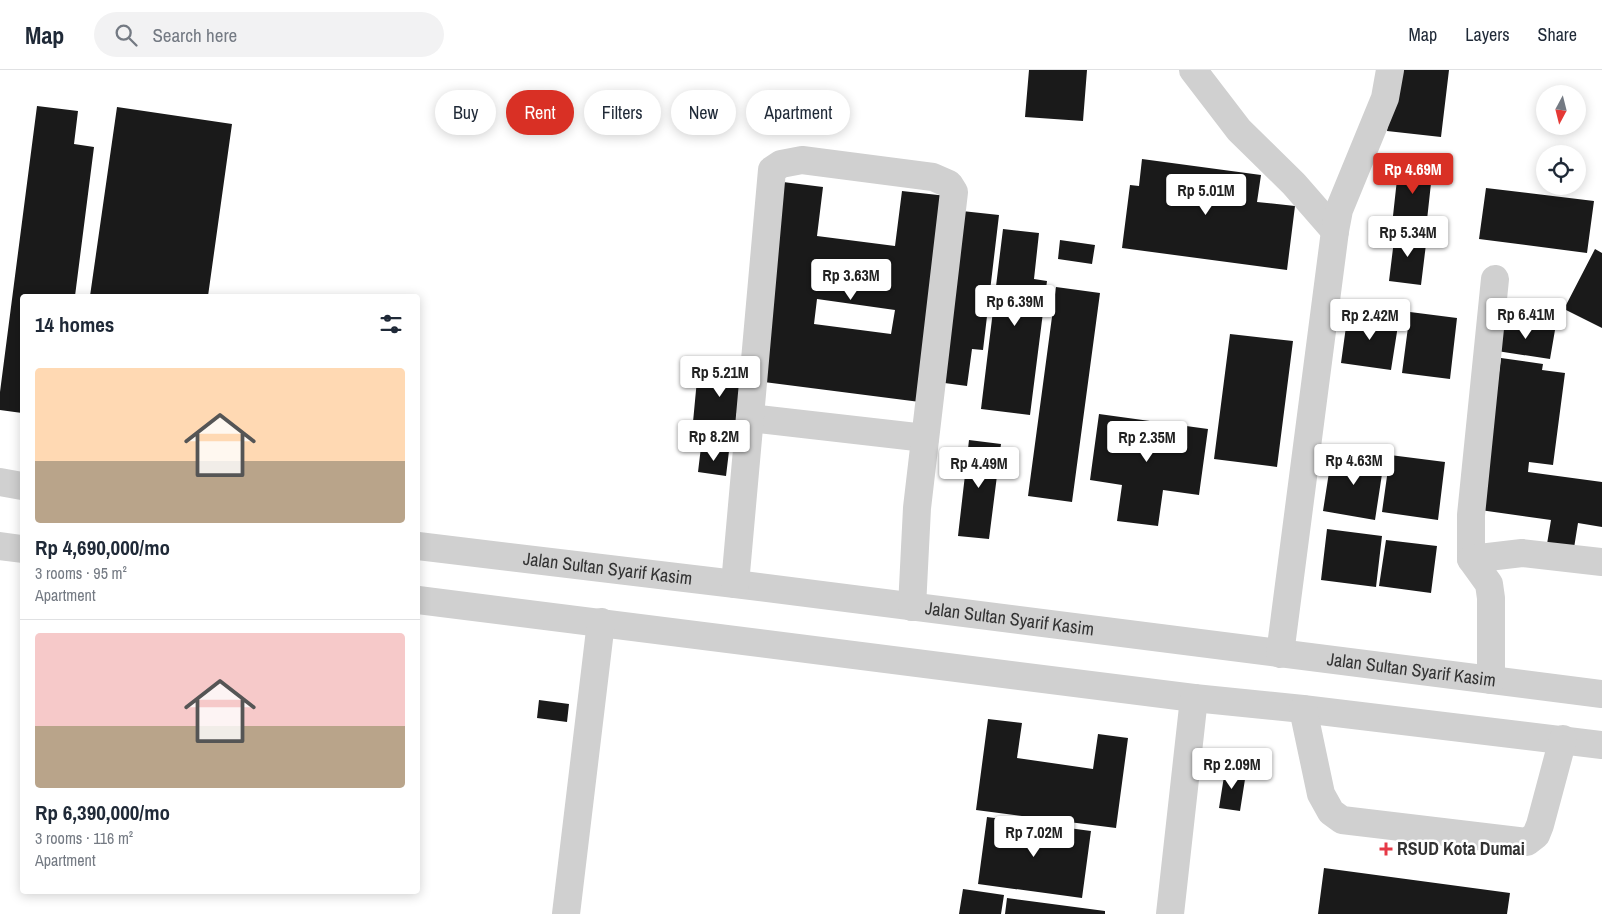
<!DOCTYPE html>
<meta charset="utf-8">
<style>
body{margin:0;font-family:"Archivo Narrow",sans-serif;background:#f2f2f3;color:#1f2937;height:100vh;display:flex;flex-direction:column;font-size:19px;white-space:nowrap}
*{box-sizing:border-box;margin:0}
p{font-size:16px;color:#747a83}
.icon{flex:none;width:28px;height:28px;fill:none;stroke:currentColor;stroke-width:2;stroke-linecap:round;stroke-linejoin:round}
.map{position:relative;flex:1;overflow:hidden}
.panel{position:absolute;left:20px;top:224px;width:400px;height:600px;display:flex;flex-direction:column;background:#fff;border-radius:5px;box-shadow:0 2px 12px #0003}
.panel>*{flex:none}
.guide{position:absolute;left:435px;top:20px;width:475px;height:45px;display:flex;gap:10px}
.needle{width:32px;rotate:187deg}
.fabs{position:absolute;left:1536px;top:15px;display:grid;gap:10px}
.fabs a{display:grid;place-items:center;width:50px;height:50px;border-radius:50%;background:#fff;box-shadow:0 2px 12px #0003;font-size:25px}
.price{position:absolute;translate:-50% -42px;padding:0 11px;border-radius:5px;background:#fff;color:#222;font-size:16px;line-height:32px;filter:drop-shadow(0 1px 2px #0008)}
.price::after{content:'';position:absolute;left:50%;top:30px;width:15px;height:11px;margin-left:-8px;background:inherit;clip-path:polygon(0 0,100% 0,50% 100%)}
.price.current{background:#d93025;color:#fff}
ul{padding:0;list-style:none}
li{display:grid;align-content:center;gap:10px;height:265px;padding:0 15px}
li+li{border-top:1px solid #e0e1e3}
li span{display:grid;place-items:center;height:155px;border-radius:5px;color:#555}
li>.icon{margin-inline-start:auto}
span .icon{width:90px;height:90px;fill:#fffc;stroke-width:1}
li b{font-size:21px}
h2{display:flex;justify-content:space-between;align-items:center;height:60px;padding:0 15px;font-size:21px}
.tag{padding:0 18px;border-radius:22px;background:#fff;box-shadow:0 2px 12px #0003;font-size:18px;line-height:45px}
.tag.current{background:#d93025;color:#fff}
header{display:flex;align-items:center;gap:30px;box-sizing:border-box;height:70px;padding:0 25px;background:#fff;border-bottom:1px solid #e0e1e3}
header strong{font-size:24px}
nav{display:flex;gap:28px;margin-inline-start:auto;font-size:18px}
.search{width:350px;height:45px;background:#f2f2f3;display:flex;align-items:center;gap:12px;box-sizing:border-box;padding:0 18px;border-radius:28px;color:#747a83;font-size:19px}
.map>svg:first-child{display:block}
</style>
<header>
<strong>Map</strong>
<div class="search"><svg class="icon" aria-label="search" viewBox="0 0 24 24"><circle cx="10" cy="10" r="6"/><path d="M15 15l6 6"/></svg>Search here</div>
<nav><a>Map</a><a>Layers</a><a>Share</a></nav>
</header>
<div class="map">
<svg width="1602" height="844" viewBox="0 0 1602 844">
<rect width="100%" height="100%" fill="#fff"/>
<path fill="#1a1a1a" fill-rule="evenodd" d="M 1029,0 L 1087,0 L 1083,51 L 1025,47 Z
M 1394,0 L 1449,0 L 1441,67 L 1387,61 Z
M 37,36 L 78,41 L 74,74 L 94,77 L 75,226 L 22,226 L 22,343 L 0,340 L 0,322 Z
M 117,37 L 232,54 L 208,226 L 90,226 Z
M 1142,89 L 1261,105 L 1257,132 L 1295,136 L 1287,200 L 1122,178 L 1130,115 L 1139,116 Z
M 1399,91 L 1433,95 L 1426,159 L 1392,155 Z
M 783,112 L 823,117 L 817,166 L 895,176 L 902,121 L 947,126 L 920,332 L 757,311 ZM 817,229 L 895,240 L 891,264 L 814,254 Z
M 1486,118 L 1594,131 L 1587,183 L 1479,169 Z
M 962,141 L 999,145 L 983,280 L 972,279 L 967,316 L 937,312 Z
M 1003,159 L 1039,163 L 1034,209 L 1047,211 L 1030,345 L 981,339 Z
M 1395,162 L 1427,166 L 1421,215 L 1389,211 Z
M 1060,170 L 1095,175 L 1092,194 L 1058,189 Z
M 1595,179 L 1602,183 L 1602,258 L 1564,239 Z
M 1056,217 L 1100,223 L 1072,432 L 1028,426 Z
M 1348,242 L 1399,249 L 1391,300 L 1341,293 Z
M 1410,242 L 1457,248 L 1450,309 L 1402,303 Z
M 1501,252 L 1555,260 L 1550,289 L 1497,281 Z
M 1230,264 L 1293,271 L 1277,397 L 1214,389 Z
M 1501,288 L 1543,294 L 1542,300 L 1565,303 L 1553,395 L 1529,392 L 1528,402 L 1602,412 L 1602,457 L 1578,453 L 1574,478 L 1547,474 L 1551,450 L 1480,440 Z
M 698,299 L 746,303 L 741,357 L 693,352 Z
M 1099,344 L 1208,359 L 1199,425 L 1163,420 L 1158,456 L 1117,451 L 1122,415 L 1090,410 Z
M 969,370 L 1001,374 L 989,469 L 958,466 Z
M 701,377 L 729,381 L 726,406 L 698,402 Z
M 1332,383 L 1384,391 L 1375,450 L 1323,441 Z
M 1390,385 L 1445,392 L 1438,450 L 1382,442 Z
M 1327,459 L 1382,466 L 1376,517 L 1321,510 Z
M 1386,470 L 1437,476 L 1431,523 L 1379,516 Z
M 539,630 L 569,634 L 567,652 L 537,648 Z
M 988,649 L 1022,653 L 1017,688 L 1093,699 L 1098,664 L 1128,668 L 1116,758 L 976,740 Z
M 1225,700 L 1246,703 L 1240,741 L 1219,738 Z
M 987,747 L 1091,761 L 1082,828 L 978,814 Z
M 1324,798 L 1510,823 L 1507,844 L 1318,844 Z
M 963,819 L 1004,825 L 1001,844 L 959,844 Z
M 1007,828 L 1105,841 L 1105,844 L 1005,844 Z"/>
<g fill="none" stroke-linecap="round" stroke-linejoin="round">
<g stroke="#d0d0d0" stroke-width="28">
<path d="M 1193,0 L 1239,60 L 1294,114 L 1335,161"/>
<path d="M 750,348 L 925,368"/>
<path d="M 0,412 L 22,416"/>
<path d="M 0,476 L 22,479"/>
<path id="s1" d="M 418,476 L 735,514 L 1602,624"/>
<path d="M 1471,489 L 1471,445 L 1495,209"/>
<path d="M 735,514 L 772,100 L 781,94 L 802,90 L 933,107 L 949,114 L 954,122 L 917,438 L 912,537"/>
<path d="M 418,530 L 1194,628 L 1303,639 L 1602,675"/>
<path d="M 1280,584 L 1335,161 L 1339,140 L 1385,28 L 1390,0"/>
<path d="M 1491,610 L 1491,528 L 1489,514 L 1471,489 L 1522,483 L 1602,492"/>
<path d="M 1303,639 L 1321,724 L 1331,742 L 1342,750 L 1527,772 L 1536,765 L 1540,755 L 1563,669"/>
<path d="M 566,844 L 601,552"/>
<path d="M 1170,844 L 1194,628"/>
</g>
</g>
<path fill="#e63946" stroke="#fff" stroke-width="2" d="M1383.5 771.5h5v5h5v5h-5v5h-5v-5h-5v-5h5z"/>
<g text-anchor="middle" stroke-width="5" stroke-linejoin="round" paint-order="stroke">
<g font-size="18" fill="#333" stroke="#fff">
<text dy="6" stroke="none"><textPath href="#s1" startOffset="191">Jalan Sultan Syarif Kasim</textPath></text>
<text dy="6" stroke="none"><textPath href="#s1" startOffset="596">Jalan Sultan Syarif Kasim</textPath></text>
<text dy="6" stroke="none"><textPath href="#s1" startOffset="1001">Jalan Sultan Syarif Kasim</textPath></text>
</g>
<g font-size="18" font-weight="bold" fill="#333" stroke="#fff" text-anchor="start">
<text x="1397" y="785">RSUD Kota Dumai</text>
</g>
</g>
</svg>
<div class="fabs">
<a><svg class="needle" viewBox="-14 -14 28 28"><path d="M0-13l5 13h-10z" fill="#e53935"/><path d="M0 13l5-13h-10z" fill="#747a83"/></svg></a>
<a><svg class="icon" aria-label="locate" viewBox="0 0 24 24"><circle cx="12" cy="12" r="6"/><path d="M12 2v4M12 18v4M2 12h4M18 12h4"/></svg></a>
</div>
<b class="price current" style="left:1413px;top:125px">Rp 4.69M</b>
<b class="price" style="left:1206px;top:146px">Rp 5.01M</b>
<b class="price" style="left:1408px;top:188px">Rp 5.34M</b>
<b class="price" style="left:851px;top:231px">Rp 3.63M</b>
<b class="price" style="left:1015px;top:257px">Rp 6.39M</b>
<b class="price" style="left:1526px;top:270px">Rp 6.41M</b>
<b class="price" style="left:1370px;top:271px">Rp 2.42M</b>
<b class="price" style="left:720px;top:328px">Rp 5.21M</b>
<b class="price" style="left:714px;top:392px">Rp 8.2M</b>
<b class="price" style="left:1147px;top:393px">Rp 2.35M</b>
<b class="price" style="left:1354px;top:416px">Rp 4.63M</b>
<b class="price" style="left:979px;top:419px">Rp 4.49M</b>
<b class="price" style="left:1232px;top:720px">Rp 2.09M</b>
<b class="price" style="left:1034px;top:788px">Rp 7.02M</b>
<div class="guide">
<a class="tag">Buy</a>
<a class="tag current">Rent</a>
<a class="tag">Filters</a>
<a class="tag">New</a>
<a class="tag">Apartment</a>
</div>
<section class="panel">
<h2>14 homes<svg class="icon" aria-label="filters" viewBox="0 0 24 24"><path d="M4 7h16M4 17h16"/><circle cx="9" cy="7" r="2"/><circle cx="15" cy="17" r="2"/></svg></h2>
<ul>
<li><span style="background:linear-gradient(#ffd9b3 60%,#b9a48a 0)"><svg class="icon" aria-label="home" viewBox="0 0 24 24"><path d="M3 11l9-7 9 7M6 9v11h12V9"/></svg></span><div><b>Rp 4,690,000/mo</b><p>3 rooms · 95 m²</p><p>Apartment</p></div></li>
<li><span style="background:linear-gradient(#f6c9c9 60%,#b9a48a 0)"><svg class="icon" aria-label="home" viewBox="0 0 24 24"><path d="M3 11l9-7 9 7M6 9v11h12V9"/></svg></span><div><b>Rp 6,390,000/mo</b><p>3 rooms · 116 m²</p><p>Apartment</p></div></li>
</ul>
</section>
</div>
